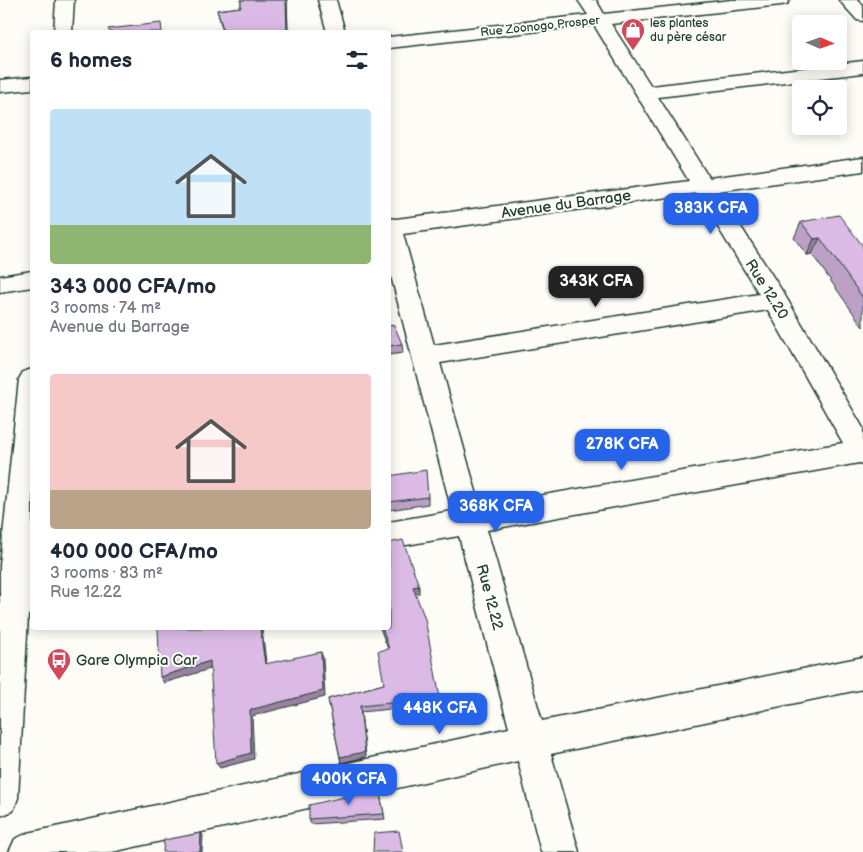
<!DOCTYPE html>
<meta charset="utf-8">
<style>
body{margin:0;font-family:"Balsamiq Sans",sans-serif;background:#f6f6f7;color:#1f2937;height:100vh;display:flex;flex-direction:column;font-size:19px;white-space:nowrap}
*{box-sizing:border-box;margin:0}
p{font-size:16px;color:#747a83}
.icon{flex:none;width:28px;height:28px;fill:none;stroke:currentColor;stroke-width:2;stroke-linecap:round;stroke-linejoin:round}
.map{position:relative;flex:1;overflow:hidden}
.panel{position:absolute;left:30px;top:30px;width:361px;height:600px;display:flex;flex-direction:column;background:#fff;border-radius:5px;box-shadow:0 2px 12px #0003}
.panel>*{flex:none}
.needle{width:32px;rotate:92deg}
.tools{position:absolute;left:792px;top:15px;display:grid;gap:10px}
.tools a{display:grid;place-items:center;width:55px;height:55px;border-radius:5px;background:#fff;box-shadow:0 2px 12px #0003;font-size:25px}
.price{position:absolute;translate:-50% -42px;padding:0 11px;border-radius:10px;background:#2563eb;color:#fff;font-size:16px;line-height:32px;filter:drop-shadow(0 1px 2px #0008)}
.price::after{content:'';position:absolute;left:50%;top:30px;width:15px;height:11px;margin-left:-8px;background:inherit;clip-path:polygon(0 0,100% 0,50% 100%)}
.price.active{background:#222;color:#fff}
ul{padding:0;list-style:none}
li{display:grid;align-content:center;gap:10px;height:265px;padding:0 20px}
li span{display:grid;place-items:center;height:155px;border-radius:5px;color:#555}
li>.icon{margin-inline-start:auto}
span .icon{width:90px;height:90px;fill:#fffc;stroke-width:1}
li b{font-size:21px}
h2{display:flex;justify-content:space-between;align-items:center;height:60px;padding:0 20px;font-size:21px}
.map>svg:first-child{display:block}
</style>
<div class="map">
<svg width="863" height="852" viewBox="0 0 863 852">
<rect width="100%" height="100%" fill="#fdfcf7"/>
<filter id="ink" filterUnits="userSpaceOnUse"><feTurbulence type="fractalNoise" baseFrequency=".02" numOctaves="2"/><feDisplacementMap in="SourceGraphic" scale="10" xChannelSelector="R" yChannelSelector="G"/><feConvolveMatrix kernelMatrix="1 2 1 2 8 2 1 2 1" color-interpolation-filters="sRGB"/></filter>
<g filter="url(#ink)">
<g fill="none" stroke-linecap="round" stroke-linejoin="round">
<g stroke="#1f3d34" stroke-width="3">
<path id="street" d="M 318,0 L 336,0 L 345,32 L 327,32 Z
M 578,0 L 596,0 L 604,14 L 732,0 L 790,0 L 787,4 L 781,5 L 611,24 L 651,86 L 863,61 L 863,73 L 658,97 L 709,178 L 863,157 L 863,171 L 718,191 L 784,294 L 863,428 L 863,464 L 859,463 L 487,530 L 542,721 L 863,657 L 863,689 L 551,754 L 579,852 L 541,852 L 518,761 L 112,852 L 9,852 L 15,839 L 28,833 L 509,728 L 459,536 L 389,548 L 389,522 L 452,511 L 389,268 L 389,218 L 396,219 L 689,181 L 594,25 L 389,48 L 389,37 L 588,15 ZM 697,193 L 759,294 L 434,345 L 403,234 ZM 768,310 L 843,443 L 480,506 L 440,363 Z
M 839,0 L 858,0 L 863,6 L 863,21 L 857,20 Z
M 32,77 L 32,89 L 0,92 L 0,80 Z
M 32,271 L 32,287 L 0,292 L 0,276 Z
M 32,586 L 32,614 L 0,621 L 0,591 Z"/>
</g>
<g stroke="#1f3d34" stroke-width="3">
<path id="secondary" d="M 56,0 L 74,0 L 72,32 L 54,32 Z
M 32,369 L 32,543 L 18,798 L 13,811 L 0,816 L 0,565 L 19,379 L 23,372 Z"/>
</g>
<use href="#street" fill="#fdfcf7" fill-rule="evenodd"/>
<use href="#secondary" fill="#fdfcf7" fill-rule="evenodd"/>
</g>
<path fill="#bca0c5" stroke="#1f3d34" d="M 241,0 L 287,0 L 288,32 L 223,32 L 217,10 L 241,7 Z
M 801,222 L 863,246 L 863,327 L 812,254 L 807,255 L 794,238 Z
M 389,326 L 402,344 L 403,353 L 389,355 Z
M 389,476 L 428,497 L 428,504 L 389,510 Z
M 389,543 L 419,593 L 415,594 L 440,698 L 440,704 L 361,712 L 366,757 L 341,763 L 328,699 L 384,684 L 388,649 L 380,628 L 389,628 Z
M 379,789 L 385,819 L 311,824 L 309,819 Z"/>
<path fill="#9982a0" stroke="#1f3d34" d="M 286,0 L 287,0 L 288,32 L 265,32 Z
M 820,238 L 812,254 L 807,255 L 814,239 Z
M 419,586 L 419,593 L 413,595 L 413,587 Z
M 260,628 L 262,628 L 267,671 L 265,664 Z
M 321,652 L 323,658 L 325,697 L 252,716 L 254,759 L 220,768 L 216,763 L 250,710 Z
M 210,661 L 213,668 L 164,683 L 160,677 Z
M 360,706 L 366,757 L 341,763 L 340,757 Z
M 201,833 L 203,835 L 202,852 L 200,852 Z"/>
<path fill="#dbbae5" stroke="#1f3d34" d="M 241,0 L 286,0 L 287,30 L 265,32 L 224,32 L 217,10 L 241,7 Z
M 161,23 L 162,32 L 110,32 L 108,29 Z
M 839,215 L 863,246 L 863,298 L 820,238 L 814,239 L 801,222 Z
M 394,325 L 402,344 L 389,346 L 389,326 Z
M 426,470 L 428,497 L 389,502 L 389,476 Z
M 403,540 L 419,586 L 413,587 L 425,619 L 440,698 L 360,706 L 365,752 L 340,757 L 328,699 L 384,684 L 378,651 L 389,649 L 382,628 L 389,628 L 389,543 Z
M 158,628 L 260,628 L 265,664 L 321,652 L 323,691 L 250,710 L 251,753 L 216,763 L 210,661 L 160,677 Z
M 379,789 L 384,814 L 309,819 L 309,805 Z
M 399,831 L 403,852 L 373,852 L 374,833 Z
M 201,833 L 200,852 L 163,852 L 164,840 Z"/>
</g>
<defs>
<g id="shop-pin" transform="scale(1.25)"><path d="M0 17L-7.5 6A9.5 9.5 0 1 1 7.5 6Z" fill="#d1495b" stroke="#fdfcf7"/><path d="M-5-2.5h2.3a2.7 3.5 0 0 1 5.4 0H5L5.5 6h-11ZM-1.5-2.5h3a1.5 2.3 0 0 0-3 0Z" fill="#fff"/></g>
<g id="bus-pin" transform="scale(1.25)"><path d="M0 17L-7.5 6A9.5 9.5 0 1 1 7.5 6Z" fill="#d1495b" stroke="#fdfcf7"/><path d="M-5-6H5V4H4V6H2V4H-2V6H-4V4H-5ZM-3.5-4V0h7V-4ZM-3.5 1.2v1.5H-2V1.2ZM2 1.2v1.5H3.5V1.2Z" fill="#fff"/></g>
</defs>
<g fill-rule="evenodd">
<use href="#shop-pin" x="633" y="30"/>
<use href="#bus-pin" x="59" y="660"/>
</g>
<g text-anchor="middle" stroke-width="4" stroke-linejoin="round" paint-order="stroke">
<g font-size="12" fill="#1f3d34" stroke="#fdfcf7" text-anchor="start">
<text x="650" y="27">les plantes<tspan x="650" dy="14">du père césar</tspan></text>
</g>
<g font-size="12" fill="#1f3d34" stroke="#fdfcf7">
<text transform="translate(540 26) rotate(-6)" y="4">Rue Zoonogo Prosper</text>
</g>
<g font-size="15" fill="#1f3d34" stroke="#fdfcf7">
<text transform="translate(566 204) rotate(-8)" y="5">Avenue du Barrage</text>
<text transform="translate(767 289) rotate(58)" y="5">Rue 12.20</text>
<text transform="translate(490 597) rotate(75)" y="5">Rue 12.22</text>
</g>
<g font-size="15" fill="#1f3d34" stroke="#fdfcf7" text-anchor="start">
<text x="76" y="665">Gare Olympia Car</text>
</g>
</g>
</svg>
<div class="tools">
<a><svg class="needle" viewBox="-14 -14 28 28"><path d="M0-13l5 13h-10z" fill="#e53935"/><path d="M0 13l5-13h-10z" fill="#747a83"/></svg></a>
<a><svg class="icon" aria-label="locate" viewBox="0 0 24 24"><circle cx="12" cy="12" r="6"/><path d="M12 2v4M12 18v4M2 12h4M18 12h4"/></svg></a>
</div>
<b class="price" style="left:711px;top:235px">383K CFA</b>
<b class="price active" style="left:596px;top:308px">343K CFA</b>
<b class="price" style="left:622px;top:471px">278K CFA</b>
<b class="price" style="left:496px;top:533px">368K CFA</b>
<b class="price" style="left:440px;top:735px">448K CFA</b>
<b class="price" style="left:349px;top:806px">400K CFA</b>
<section class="panel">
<h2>6 homes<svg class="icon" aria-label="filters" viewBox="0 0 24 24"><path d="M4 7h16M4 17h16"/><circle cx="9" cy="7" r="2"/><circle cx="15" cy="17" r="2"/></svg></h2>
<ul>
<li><span style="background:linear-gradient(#bfe0f5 75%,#8fb573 0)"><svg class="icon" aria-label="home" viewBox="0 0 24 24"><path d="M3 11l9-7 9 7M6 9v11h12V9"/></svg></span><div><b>343 000 CFA/mo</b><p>3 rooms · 74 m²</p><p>Avenue du Barrage</p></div></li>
<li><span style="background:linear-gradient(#f6c9c9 75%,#b9a48a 0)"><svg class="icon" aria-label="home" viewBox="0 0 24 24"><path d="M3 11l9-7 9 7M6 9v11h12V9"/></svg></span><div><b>400 000 CFA/mo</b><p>3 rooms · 83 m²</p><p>Rue 12.22</p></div></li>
</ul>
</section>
</div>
